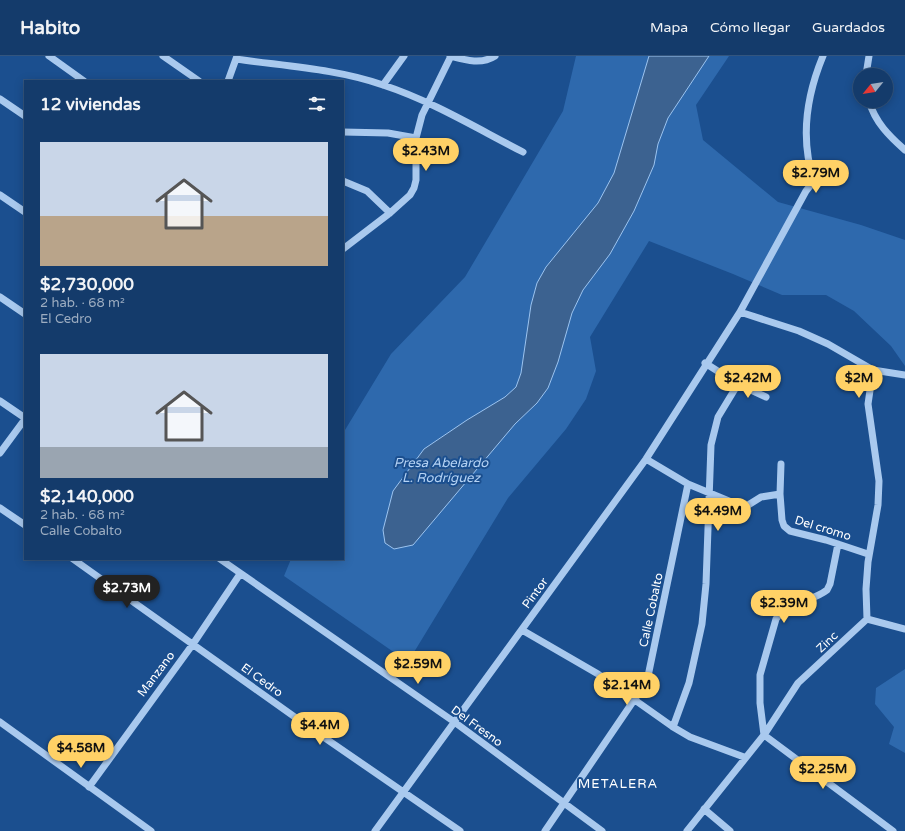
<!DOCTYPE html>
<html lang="es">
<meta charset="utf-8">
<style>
body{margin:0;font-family:"Varela Round",sans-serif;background:#214673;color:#f1f3f6;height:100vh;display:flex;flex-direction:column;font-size:15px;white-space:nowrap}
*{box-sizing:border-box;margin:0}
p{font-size:13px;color:#9dadc1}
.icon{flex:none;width:22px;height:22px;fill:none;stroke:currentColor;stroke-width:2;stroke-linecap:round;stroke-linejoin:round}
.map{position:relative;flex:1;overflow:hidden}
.side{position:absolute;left:24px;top:24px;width:320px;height:480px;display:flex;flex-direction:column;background:#143b6b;border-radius:0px;box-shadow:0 2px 10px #0003,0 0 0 1px #33557e}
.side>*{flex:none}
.needle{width:26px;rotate:240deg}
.tools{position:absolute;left:853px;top:12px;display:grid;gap:8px}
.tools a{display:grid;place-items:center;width:40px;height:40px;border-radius:50%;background:#143b6b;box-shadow:0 2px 10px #0003,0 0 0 1px #33557e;font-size:20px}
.price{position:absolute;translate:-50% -34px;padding:0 9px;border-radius:14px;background:#ffd166;color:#111;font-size:13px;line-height:26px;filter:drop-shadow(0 1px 2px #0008)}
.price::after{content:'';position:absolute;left:50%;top:24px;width:12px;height:9px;margin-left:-6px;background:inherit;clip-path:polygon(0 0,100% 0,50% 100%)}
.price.on{background:#222;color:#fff}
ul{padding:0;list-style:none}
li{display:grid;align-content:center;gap:8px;height:212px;padding:0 16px}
li span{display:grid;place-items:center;height:124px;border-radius:0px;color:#555}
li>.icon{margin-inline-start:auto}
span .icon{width:72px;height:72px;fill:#fffc;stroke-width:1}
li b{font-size:17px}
h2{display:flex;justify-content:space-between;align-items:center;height:48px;padding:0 16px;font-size:17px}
header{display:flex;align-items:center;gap:24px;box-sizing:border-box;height:56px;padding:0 20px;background:#143b6b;border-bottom:1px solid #33557e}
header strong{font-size:19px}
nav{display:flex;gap:22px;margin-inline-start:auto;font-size:14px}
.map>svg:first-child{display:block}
</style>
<header>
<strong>Habito</strong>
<nav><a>Mapa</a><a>Cómo llegar</a><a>Guardados</a></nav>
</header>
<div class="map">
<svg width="905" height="775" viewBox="0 0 905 775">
<rect width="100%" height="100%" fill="#1b4f8f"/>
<path fill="#2e69ad" d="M 576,0 L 729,0 L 696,49 L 703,84 L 778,146 L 861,169 L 905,184 L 905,310 L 891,290 L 854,255 L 826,239 L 782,239 L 733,218 L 649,185 L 590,281 L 596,315 L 586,343 L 566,373 L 508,442 L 408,606 L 284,520 L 291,503 L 343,503 L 343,378 L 345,374 L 391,298 L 465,221 L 563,55 Z
M 905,613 L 905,697 L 889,688 L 894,671 L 875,648 L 876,632 Z"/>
<path fill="#3c6290" stroke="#9cc4f0" d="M 649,0 L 709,0 L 668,62 L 658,88 L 654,109 L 634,155 L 610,198 L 583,234 L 572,257 L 558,306 L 548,332 L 537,347 L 515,368 L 413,489 L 394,493 L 385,487 L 383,474 L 393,435 L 424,393 L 467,364 L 505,341 L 516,331 L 521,317 L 531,249 L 537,227 L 546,211 L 598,147 L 614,117 Z"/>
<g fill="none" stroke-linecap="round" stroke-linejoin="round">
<path stroke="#a9c9ee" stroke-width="7" d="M 49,0 L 84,25
M 163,0 L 199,25
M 450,0 C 465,4 481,9 495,0
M 236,3 C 284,10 338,13 383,29 C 432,45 478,73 523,96
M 866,19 L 869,0
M 228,25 L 237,0
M 383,29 L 404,0
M 0,43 L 25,60
M 869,45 C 875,66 889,80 905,94
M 343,76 L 388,77 L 416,82
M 343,125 L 367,135 L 390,157
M 0,139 L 25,156
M 343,193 L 390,157 L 410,139 L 414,132 L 416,124 L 416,82 L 422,59 L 451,0
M 0,241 L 25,258
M 740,256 L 806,135 L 814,125 C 800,83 806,41 823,0
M 738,328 L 766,341
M 0,345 L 25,362
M 0,397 L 25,363
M 646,403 L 688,428 L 741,450 L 745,451 L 761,441 L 780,438 L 782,464 L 784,470 L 790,475 L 826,484 L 868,498
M 780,438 L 781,408
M 0,452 L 25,469
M 838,488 L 830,528 L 827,534 C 812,546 787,546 776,563 L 760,619 L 760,647 L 764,679 L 893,775
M 73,503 L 306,669 L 460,775
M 220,503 L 453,665 L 602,775
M 867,563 L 905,573
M 522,574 L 598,618 L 673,671 L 690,681 L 744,701
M 0,666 L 151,775
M 673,671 L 689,627 L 702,568 L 706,528 L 711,389 L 718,361 L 738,328 L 705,307
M 89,731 L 193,588 L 240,518
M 704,753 L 730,775
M 375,775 L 646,403 L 740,256 L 799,275 L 828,288 L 873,314 L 905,319
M 545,775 L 647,625 L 688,428
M 687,775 L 764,679 L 798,627 L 867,563 L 866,533 L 868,506 L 878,449 L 879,425 L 868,348 L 873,314"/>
</g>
<g text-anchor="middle" stroke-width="4" stroke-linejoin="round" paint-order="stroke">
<g font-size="12" fill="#fff" stroke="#1b4f8f">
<text transform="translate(823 472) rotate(17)" y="4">Del cromo</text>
<text transform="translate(535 537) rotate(-54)" y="4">Pintor</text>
<text transform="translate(651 554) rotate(-78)" y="4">Calle Cobalto</text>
<text transform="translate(827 586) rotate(-44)" y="4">Zinc</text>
<text transform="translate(156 618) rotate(-53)" y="4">Manzano</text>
<text transform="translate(262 624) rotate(36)" y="4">El Cedro</text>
<text transform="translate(477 670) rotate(36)" y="4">Del Fresno</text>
</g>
<g font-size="13" font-style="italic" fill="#b5d3f5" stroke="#1b4f8f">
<text x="441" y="411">Presa Abelardo<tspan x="441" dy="15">L. Rodríguez</tspan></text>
</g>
<g font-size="13" letter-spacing="1" fill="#fff" stroke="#1b4f8f">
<text x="618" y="732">METALERA</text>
</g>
</g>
</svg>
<div class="tools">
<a><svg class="needle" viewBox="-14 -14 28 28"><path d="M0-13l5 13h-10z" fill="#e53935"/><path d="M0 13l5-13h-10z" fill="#9dadc1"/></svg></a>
</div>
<b class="price" style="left:426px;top:116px">$2.43M</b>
<b class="price" style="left:816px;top:138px">$2.79M</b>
<b class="price" style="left:748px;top:343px">$2.42M</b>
<b class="price" style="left:859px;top:343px">$2M</b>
<b class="price" style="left:718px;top:476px">$4.49M</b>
<b class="price on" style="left:127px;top:553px">$2.73M</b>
<b class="price" style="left:784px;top:568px">$2.39M</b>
<b class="price" style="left:418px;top:629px">$2.59M</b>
<b class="price" style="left:627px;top:650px">$2.14M</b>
<b class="price" style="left:320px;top:690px">$4.4M</b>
<b class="price" style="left:81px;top:713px">$4.58M</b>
<b class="price" style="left:823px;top:734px">$2.25M</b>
<section class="side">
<h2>12 viviendas<svg class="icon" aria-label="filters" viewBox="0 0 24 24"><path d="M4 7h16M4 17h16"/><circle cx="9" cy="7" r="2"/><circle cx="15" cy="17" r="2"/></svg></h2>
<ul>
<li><span style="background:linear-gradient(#c9d6e8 60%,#b9a48a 0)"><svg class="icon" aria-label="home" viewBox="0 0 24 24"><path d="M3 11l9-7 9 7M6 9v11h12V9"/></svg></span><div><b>$2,730,000</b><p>2 hab. · 68 m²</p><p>El Cedro</p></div></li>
<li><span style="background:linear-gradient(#c9d6e8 75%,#9aa5b1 0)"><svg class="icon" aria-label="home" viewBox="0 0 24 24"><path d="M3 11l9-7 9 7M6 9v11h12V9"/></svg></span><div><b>$2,140,000</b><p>2 hab. · 68 m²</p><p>Calle Cobalto</p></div></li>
</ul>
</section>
</div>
